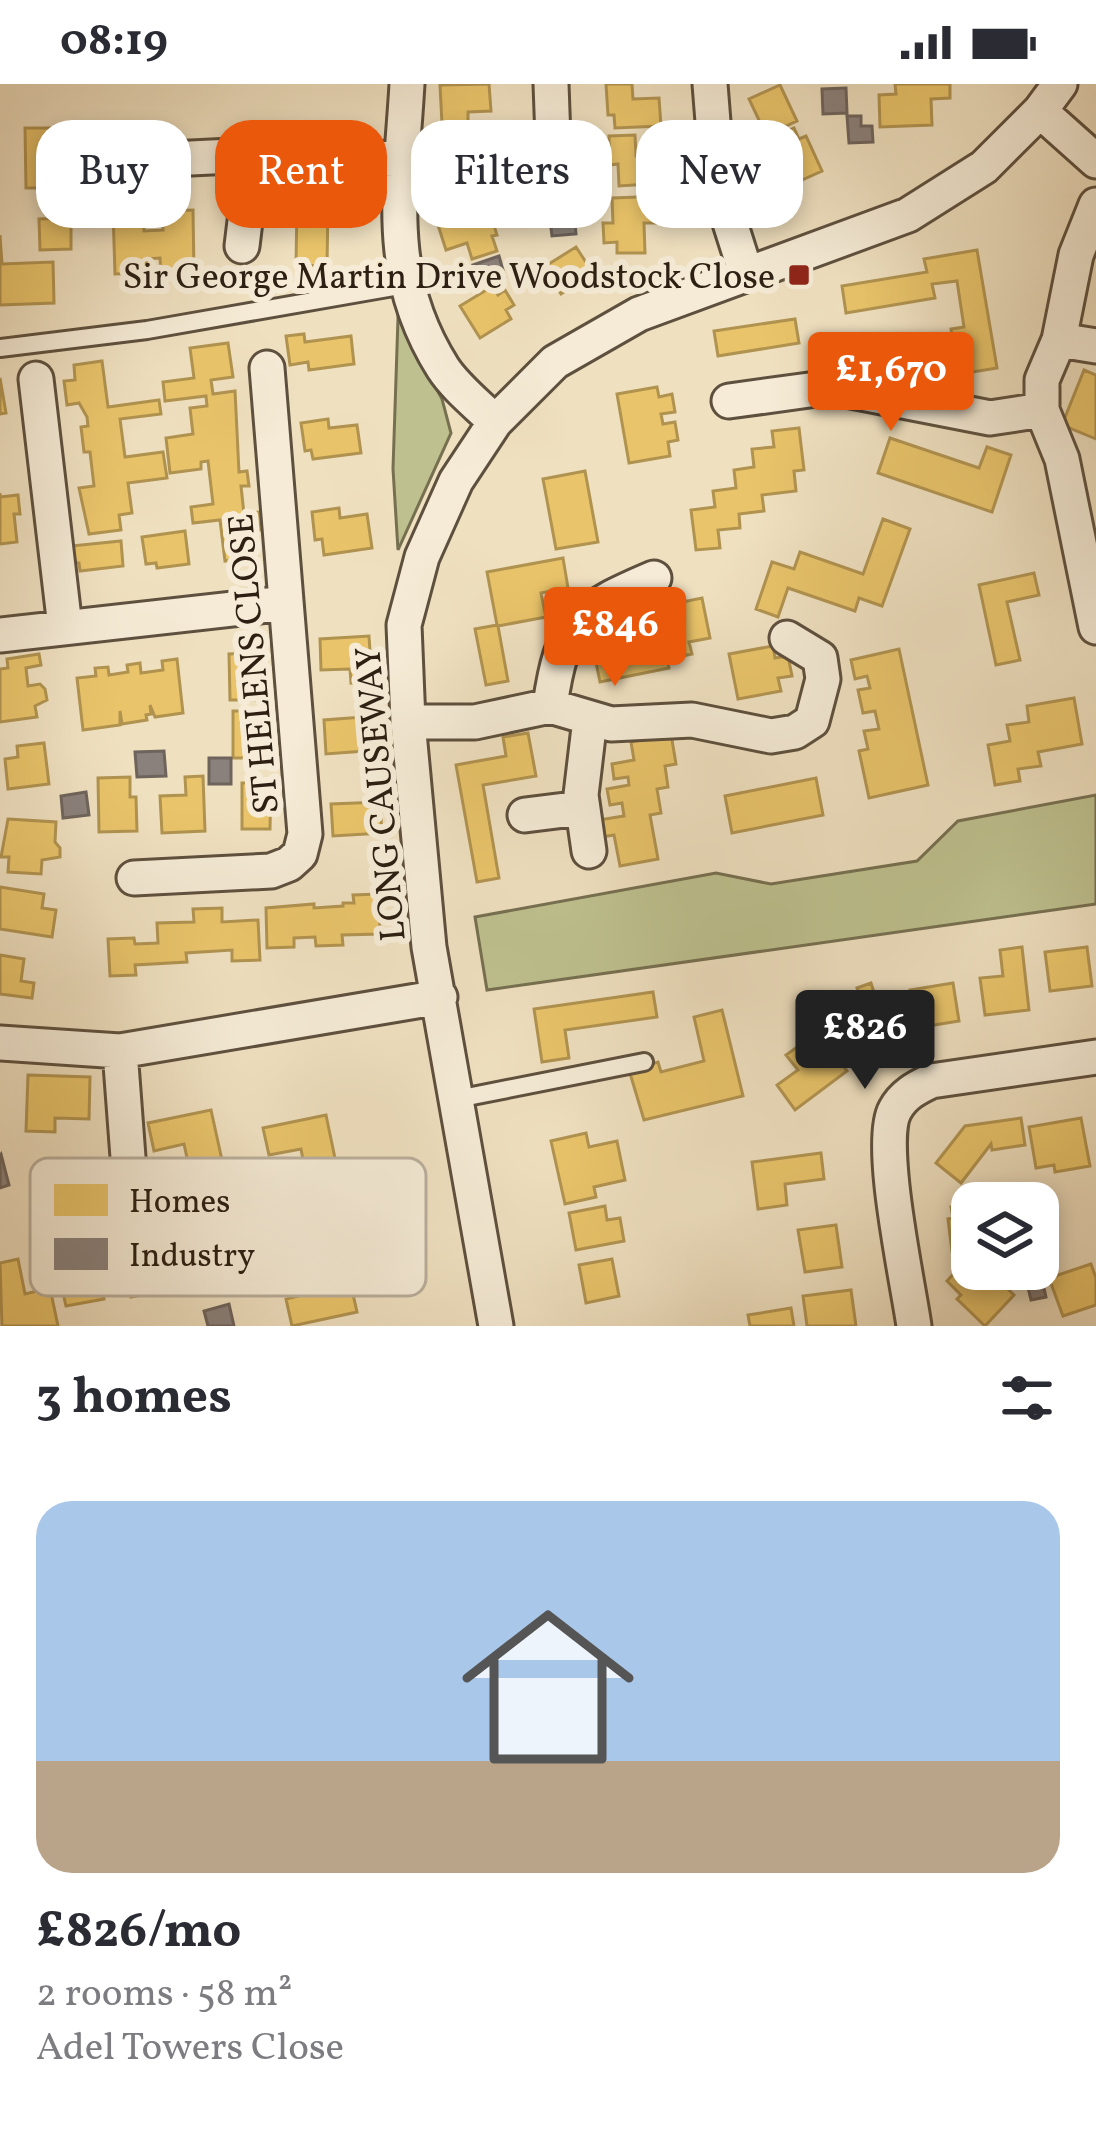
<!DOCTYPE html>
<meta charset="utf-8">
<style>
body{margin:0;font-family:Vollkorn,serif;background:#f7f7f7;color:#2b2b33;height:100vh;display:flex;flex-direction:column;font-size:45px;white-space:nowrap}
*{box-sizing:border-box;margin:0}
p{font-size:39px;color:#7c7c81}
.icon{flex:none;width:66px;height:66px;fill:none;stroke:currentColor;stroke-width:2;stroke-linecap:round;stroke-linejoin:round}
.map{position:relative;height:1242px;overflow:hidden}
.side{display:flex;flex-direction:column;background:#fff;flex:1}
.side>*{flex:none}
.guide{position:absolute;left:36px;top:36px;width:1026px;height:108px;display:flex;gap:24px}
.buttons{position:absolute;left:951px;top:1098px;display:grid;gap:24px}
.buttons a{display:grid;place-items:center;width:108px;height:108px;border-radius:24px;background:#fff;box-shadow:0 6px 18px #0003;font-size:60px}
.price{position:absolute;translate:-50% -102px;padding:0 27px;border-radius:12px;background:#ea580c;color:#fff;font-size:39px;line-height:78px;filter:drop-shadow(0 3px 6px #0008)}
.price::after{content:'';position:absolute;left:50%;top:72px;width:36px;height:27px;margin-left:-18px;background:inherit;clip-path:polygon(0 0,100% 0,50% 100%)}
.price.on{background:#222;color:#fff}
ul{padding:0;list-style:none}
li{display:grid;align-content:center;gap:24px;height:636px;padding:0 36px}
li span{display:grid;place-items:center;height:372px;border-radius:36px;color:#555}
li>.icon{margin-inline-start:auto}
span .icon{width:216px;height:216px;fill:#fffc;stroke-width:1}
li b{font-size:51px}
h2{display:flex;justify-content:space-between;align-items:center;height:144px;padding:0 36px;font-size:51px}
.chip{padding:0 42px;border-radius:36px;background:#fff;box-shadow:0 6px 18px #0003;font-size:42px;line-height:108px}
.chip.on{background:#ea580c;color:#fff}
.status{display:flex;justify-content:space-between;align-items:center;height:84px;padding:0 60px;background:#fff;direction:ltr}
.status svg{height:33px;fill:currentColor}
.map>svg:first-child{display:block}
</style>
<div class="status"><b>08:19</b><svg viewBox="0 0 49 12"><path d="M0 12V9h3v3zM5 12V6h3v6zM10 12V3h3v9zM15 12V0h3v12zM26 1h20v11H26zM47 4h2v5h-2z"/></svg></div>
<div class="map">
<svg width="1096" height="1242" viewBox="0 0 1096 1242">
<rect width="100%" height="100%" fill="#efe0c0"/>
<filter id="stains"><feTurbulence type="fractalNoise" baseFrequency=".00167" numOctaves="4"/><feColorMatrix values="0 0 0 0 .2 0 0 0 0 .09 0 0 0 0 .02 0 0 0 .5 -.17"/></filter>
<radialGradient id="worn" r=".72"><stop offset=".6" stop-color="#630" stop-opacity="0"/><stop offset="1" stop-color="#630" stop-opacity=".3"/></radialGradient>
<path fill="#bec18f" stroke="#767051" stroke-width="3" d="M 398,234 L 442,315 L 451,349 L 398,466 L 393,385 Z
M 1096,711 L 1096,820 L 487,906 L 475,833 L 716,789 L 771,800 L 917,777 L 958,737 Z"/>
<path fill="#e9c46a" stroke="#b19350" stroke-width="3" d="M 489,0 L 491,27 L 468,28 L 468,38 L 442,40 L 440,1 Z
M 606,0 L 632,0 L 633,15 L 659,14 L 661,42 L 615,44 L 614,31 L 608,31 Z
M 895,0 L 950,0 L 950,14 L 931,15 L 932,41 L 880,43 L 879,11 L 896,10 Z
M 780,1 L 797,37 L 766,51 L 749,15 Z
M 25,44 L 57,44 L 57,63 L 73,62 L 73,44 L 102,44 L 102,103 L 72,104 L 72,93 L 56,93 L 56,104 L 26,104 Z
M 794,44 L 799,55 L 806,52 L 822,87 L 773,109 L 752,63 Z
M 472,49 L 477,64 L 483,62 L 489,78 L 493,76 L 502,105 L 449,122 L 439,93 L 460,86 L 456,74 L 451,76 L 445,58 Z
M 635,51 L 636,72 L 663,71 L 665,99 L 619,102 L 618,80 L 610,81 L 609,52 Z
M 665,112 L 666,139 L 644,139 L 645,169 L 617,169 L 617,158 L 604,159 L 603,139 L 613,139 L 612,114 Z
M 297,120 L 328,121 L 327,182 L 296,181 Z
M 488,122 L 497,151 L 492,152 L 497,167 L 472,175 L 467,159 L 446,166 L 437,138 Z
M 193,126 L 194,189 L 161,190 L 160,174 L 146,175 L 146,189 L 115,190 L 113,127 L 143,127 L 144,147 L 163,146 L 162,127 Z
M 71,134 L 71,165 L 40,166 L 39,135 Z
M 0,151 L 2,180 L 53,178 L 54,219 L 0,221 Z
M 576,163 L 593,189 L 561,210 L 544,183 Z
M 977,166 L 997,284 L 960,290 L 957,276 L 947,278 L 945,263 L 953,262 L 951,245 L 964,243 L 957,197 L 932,200 L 935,214 L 846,229 L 842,202 L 927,188 L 924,175 Z
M 493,202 L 498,211 L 505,206 L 514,221 L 506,226 L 511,235 L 480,254 L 460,222 Z
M 795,235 L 799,259 L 718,272 L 714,247 Z
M 304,250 L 305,258 L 351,252 L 354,280 L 309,286 L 308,278 L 290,281 L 286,252 Z
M 228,259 L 233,293 L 211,296 L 213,310 L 235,307 L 239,388 L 247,387 L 249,402 L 241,402 L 244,430 L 259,428 L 261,446 L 253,446 L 257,473 L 225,477 L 220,436 L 193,439 L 191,423 L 213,420 L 208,377 L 201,378 L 201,385 L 170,389 L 166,354 L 193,350 L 190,324 L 207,322 L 206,312 L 165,317 L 163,298 L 194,294 L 190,264 Z
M 102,277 L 108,323 L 159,316 L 161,330 L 120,335 L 125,373 L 163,368 L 167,394 L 128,399 L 132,429 L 119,431 L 121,446 L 89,450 L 79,404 L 94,402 L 90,368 L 84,368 L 81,343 L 88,342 L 87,333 L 79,319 L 67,321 L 64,297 L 75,296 L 74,281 Z
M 1084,286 L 1096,291 L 1096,355 L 1062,341 Z
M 0,294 L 6,329 L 0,330 Z
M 657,303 L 659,313 L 672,310 L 675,328 L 661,330 L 663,340 L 675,338 L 678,356 L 668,358 L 670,372 L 629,379 L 617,310 Z
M 328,335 L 329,344 L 357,341 L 361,369 L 313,375 L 311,366 L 305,367 L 301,339 Z
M 799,344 L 804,386 L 794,387 L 796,407 L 762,411 L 764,427 L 739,430 L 740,444 L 718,446 L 720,464 L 696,466 L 691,426 L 715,423 L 713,407 L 736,404 L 734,386 L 754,383 L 752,365 L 774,363 L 772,347 Z
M 890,354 L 979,384 L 987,363 L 1011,371 L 992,428 L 878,389 Z
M 585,387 L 598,458 L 556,465 L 543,395 Z
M 0,409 L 0,413 L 18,411 L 20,430 L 14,430 L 17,458 L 0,460 Z
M 339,424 L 340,434 L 367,430 L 372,464 L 324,471 L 322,455 L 315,456 L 312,428 Z
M 883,435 L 910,445 L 882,522 L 859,514 L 855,527 L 788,504 L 778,533 L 756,525 L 772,478 L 794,485 L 800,468 L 863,490 Z
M 185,447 L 189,480 L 157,484 L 156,479 L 146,480 L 142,453 Z
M 121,457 L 123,482 L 80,487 L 79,479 L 73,479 L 71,462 Z
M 563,474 L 568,504 L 541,509 L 546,533 L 498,542 L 508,597 L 486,601 L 475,545 L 497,541 L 487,488 Z
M 1034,489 L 1039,511 L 1007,518 L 1020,576 L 996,581 L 979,501 Z
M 702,514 L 710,554 L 689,558 L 692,570 L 667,575 L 669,584 L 600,598 L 592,559 L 659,545 L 657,535 L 680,531 L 678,519 Z
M 369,552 L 372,597 L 351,599 L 350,585 L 321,586 L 320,555 Z
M 773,562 L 775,574 L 788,572 L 792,592 L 778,594 L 781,607 L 738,615 L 729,570 Z
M 899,565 L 928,701 L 869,714 L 859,667 L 868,665 L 864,647 L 879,645 L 875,627 L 863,629 L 858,606 L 870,604 L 867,592 L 855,595 L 851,576 Z
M 259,569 L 260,616 L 230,616 L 229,570 Z
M 39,570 L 41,581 L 26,584 L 28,602 L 40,600 L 45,605 L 47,616 L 35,622 L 37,633 L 0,638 L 0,585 L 8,584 L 7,575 Z
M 177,575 L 183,629 L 155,633 L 150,621 L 151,630 L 146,631 L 147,636 L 122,640 L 120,627 L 120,641 L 83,646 L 77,594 L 96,592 L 95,584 L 108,583 L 109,591 L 128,588 L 127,581 L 140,579 L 141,589 L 163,586 L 162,577 Z
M 1074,614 L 1082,660 L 1038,668 L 1041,682 L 1018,685 L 1020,697 L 995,701 L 988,661 L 1010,657 L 1007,641 L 1029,638 L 1027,622 Z
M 233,627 L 262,627 L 262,674 L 233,674 Z
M 376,632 L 378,666 L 326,670 L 324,636 Z
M 528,649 L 536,692 L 483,701 L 499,794 L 477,798 L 456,681 L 506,672 L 503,653 Z
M 671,650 L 676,680 L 665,682 L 668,703 L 657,705 L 661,729 L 650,731 L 658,775 L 620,782 L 614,751 L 602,753 L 599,736 L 624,732 L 622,719 L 610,721 L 607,705 L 629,701 L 628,693 L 614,695 L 612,680 L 634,676 L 631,658 Z
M 44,659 L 49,700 L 8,705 L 5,675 L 18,673 L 17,662 Z
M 203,692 L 205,747 L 162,749 L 160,712 L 186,711 L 185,693 Z
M 130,693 L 130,713 L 136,713 L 137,747 L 99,748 L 98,694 Z
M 816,694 L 823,731 L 732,749 L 725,712 Z
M 242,699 L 271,699 L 270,745 L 242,745 Z
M 380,718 L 382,749 L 333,752 L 331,720 Z
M 8,735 L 56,738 L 55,758 L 60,764 L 60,773 L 42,776 L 41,790 L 8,788 L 9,773 L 1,773 Z
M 0,803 L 44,810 L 42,824 L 56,826 L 52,853 L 0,845 Z
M 379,810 L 380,850 L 342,851 L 343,861 L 316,862 L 315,853 L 294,854 L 294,863 L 267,864 L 266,824 L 314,820 L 314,824 L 343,822 L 343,819 L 354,819 L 353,811 Z
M 222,824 L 222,838 L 258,836 L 260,876 L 232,877 L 232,866 L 186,869 L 187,878 L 135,881 L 136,891 L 110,892 L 108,855 L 134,854 L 135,860 L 158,859 L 157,839 L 194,838 L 193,825 Z
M 1022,863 L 1029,926 L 985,931 L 980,894 L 1003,892 L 1000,866 Z
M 1087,863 L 1092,902 L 1050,907 L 1045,868 Z
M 0,871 L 24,875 L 21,897 L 34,899 L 32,914 L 0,910 Z
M 871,899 L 887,948 L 847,961 L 834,924 L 861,914 L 857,904 Z
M 953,899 L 959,937 L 916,944 L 910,906 Z
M 653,908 L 657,933 L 565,946 L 569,974 L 542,978 L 534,925 Z
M 722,926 L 743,1012 L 644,1036 L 629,986 L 658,978 L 661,988 L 704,977 L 694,933 Z
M 818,948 L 847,987 L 795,1026 L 777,1001 L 798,986 L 786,971 Z
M 28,991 L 90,993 L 89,1035 L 55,1034 L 55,1048 L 26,1047 Z
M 211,1026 L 222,1076 L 189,1083 L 184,1060 L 154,1067 L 148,1039 Z
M 326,1031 L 336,1079 L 305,1086 L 301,1065 L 269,1071 L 263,1044 Z
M 1021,1034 L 1025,1061 L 992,1066 L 991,1060 L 961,1099 L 936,1079 L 965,1042 Z
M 1081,1034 L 1090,1082 L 1055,1088 L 1054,1081 L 1036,1084 L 1029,1043 Z
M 586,1049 L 589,1063 L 617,1057 L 625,1096 L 594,1103 L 596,1113 L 565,1120 L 551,1057 Z
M 821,1069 L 824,1095 L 785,1100 L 787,1121 L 758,1125 L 752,1078 Z
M 970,1121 L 972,1165 L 952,1167 L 948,1135 L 953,1134 L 951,1123 Z
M 605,1122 L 607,1136 L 620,1134 L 624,1157 L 576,1166 L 569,1129 Z
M 836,1141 L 842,1183 L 805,1188 L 798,1146 Z
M 180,1153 L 190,1202 L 131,1213 L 123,1169 L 147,1164 L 148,1169 L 161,1166 L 159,1157 Z
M 18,1175 L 25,1210 L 50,1204 L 58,1242 L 2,1242 L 0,1179 Z
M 612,1175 L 619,1212 L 586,1219 L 579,1181 Z
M 97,1179 L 104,1215 L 66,1222 L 58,1187 Z
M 346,1179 L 357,1228 L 292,1242 L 286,1215 L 318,1207 L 314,1187 Z
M 972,1179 L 972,1185 L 987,1185 L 1014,1211 L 985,1242 L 957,1215 L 961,1211 L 947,1197 L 963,1180 L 967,1184 Z
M 1091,1180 L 1096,1194 L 1096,1221 L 1063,1232 L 1049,1194 Z
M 851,1206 L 856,1242 L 807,1242 L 803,1212 Z
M 791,1224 L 794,1242 L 750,1242 L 748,1231 Z"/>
<path fill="#8a817c" stroke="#6e645c" stroke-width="3" d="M 846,4 L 847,29 L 823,30 L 822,5 Z
M 847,32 L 861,32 L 861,42 L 872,42 L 873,58 L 849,59 Z
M 534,101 L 538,114 L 513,122 L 509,110 Z
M 574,126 L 576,150 L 552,152 L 549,128 Z
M 499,172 L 505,193 L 480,201 L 473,181 Z
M 164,667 L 166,692 L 137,693 L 135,668 Z
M 209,674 L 231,674 L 231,700 L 209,700 Z
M 86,708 L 89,731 L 63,734 L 61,712 Z
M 1,1070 L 9,1101 L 0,1104 L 0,1071 Z
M 1041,1191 L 1046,1213 L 1031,1216 L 1026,1195 Z
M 229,1220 L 234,1242 L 208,1242 L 204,1227 Z"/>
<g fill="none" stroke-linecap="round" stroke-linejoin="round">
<g stroke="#5e503e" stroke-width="22">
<path id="lane" d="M 0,264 L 147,246 L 405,201
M 457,1015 L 644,978
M 189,1122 C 244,1122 264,1138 292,1183"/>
</g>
<g stroke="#5e503e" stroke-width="39">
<path id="street" d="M 407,0 C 401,105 383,189 443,284 C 456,304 478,321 495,338
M 551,0 L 555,110
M 710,0 L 718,101 L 746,189
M 1040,27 L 1096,77
M 170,75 L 253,71 L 403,75
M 1096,121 L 1076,171 L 1059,256 L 1042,296 L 1042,326 L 1062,375 L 1096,543
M 242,162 L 253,71
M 1059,256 L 1096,262
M 36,295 L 65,543
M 729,317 L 831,303 L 990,334 L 1042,326
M 0,551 L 286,519
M 550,622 C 562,537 579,526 654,494
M 408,638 L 475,638 L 550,622 L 611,640 L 692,636 L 771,652 L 795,648 L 812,637 L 823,595 L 820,574 L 787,554
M 525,731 L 581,724
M 589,767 L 581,711 L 590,635
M 134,794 L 271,787 L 289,780 L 300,770 L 305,750 L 267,284
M 0,959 L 120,967 L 440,913
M 120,967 L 131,1113
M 77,1141 C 118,1116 143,1102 189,1122
M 496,1242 L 429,863 L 408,638 L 404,541 L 422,473 L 456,397 L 495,338 L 555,278 L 639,230 L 908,131 L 984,83 L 1040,27 L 1060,0
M 914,1242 C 908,1199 877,1058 895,1026 C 903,1011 916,1004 931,997 L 1096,973"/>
</g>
<use href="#lane" stroke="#f5ebd6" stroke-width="16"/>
<use href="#street" stroke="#f5ebd6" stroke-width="33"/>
</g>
<rect fill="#8f2418" stroke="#f5ebd6" stroke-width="4.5" x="787" y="179" width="24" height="24" rx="6"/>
<g text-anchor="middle" stroke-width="12" stroke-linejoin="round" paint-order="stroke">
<g font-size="36" fill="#2d2013" stroke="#f5ebd6" text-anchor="end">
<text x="775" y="204">Sir George Martin Drive Woodstock Close</text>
</g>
<g font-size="36" fill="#2d2013" stroke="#f5ebd6">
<text transform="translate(252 580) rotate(-95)" y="13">ST HELENS CLOSE</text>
<text transform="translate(379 710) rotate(-95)" y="13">LONG CAUSEWAY</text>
</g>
</g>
<rect x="30" y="1074" width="396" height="138" rx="18" fill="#f5ebd6" stroke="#b9ae9c" stroke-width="3"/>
<rect x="54" y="1100" width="54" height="32" fill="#e9c46a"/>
<rect x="54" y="1154" width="54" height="32" fill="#8a817c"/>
<g font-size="33" fill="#2d2013">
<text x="129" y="1128">Homes</text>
<text x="129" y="1182">Industry</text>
</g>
<rect width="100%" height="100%" filter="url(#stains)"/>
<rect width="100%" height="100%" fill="url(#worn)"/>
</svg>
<div class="buttons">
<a><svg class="icon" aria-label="layers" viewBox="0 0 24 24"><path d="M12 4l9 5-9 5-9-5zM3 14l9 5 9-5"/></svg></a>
</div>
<b class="price" style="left:891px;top:350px">£1,670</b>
<b class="price" style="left:615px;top:605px">£846</b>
<b class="price on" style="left:865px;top:1008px">£826</b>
<div class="guide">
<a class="chip">Buy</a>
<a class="chip on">Rent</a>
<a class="chip">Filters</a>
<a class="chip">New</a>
</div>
</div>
<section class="side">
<h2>3 homes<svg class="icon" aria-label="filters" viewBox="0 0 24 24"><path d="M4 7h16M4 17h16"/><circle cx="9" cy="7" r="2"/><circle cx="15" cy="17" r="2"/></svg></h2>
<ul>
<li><span style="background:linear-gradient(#a9c7e8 70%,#b9a48a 0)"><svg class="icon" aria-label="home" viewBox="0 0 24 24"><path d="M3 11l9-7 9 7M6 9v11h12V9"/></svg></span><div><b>£826/mo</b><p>2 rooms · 58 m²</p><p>Adel Towers Close</p></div></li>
</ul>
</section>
